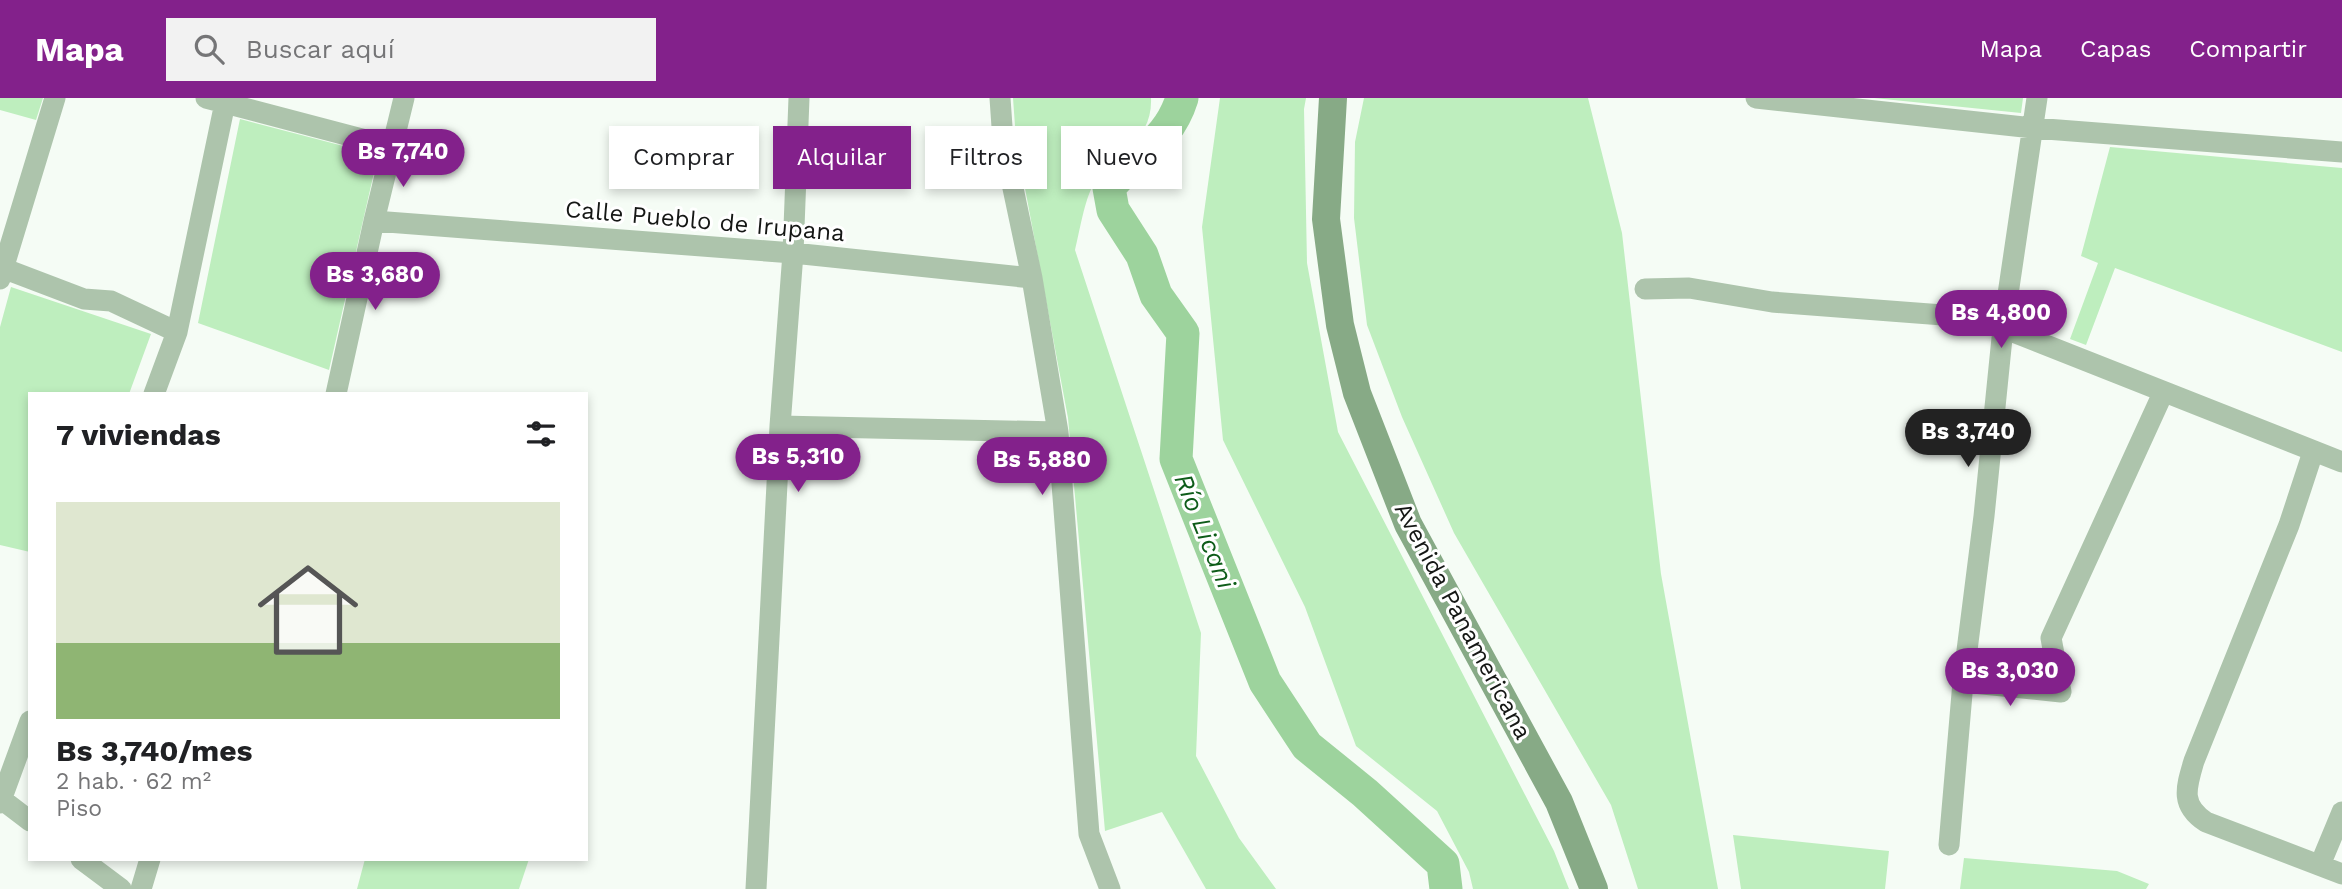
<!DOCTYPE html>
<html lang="es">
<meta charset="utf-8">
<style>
body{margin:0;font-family:"Work Sans",sans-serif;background:#f2f2f2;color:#202124;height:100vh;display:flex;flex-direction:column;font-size:26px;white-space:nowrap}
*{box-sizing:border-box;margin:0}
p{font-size:23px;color:#757577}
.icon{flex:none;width:38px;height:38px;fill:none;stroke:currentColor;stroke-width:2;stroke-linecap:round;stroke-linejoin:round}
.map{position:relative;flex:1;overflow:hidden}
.drawer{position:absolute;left:28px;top:294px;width:560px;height:469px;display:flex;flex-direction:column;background:#fff;border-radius:0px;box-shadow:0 4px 10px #0003}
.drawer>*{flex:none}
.top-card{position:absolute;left:609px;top:28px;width:665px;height:63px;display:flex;gap:14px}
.price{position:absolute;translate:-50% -60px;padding:0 16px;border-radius:24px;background:#83218b;color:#fff;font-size:23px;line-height:46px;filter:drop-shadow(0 2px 4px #0008)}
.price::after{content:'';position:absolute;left:50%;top:42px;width:21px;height:16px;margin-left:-10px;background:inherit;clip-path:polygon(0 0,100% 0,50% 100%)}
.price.selected{background:#222;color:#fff}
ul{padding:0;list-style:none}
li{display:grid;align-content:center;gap:14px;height:371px;padding:0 28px}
li span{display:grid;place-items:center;height:217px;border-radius:0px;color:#555}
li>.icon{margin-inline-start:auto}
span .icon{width:126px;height:126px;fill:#fffc;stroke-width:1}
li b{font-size:30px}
h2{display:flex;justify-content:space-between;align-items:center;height:84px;padding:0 28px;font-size:30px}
.tag{padding:0 24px;border-radius:0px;background:#fff;box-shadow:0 4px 10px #0003;font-size:24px;line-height:63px}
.tag.selected{background:#83218b;color:#fff}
header{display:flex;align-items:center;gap:42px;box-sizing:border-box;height:98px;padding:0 35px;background:#83218b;color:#fff}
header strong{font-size:33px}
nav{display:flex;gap:38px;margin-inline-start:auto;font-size:24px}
.search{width:490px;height:63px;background:#f2f2f2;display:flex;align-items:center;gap:18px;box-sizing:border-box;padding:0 24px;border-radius:0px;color:#757577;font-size:26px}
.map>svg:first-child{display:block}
</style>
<header>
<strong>Mapa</strong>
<div class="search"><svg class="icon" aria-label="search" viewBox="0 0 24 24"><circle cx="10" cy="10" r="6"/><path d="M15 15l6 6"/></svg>Buscar aquí</div>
<nav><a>Mapa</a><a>Capas</a><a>Compartir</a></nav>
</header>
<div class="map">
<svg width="2342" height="791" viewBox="0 0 2342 791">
<rect width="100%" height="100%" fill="#f5fcf5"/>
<path fill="#beeebe" d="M 0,0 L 43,0 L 36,22 L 0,12 Z
M 1013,0 L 1151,0 C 1153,44 1113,57 1093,88 C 1085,100 1079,136 1075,152 L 1201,535 L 1196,658 L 1239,740 L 1276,791 L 1206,791 L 1162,714 L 1105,733 L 1068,320 L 1016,42 Z
M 1220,0 L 1306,0 L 1304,11 L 1307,165 L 1338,334 L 1554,753 L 1569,791 L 1473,791 L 1469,774 L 1437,713 L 1356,648 L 1305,509 L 1223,342 L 1202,129 Z
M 1364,0 L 1588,0 L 1622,135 L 1661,476 L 1718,791 L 1638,791 L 1611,707 L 1454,435 L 1402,319 L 1367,227 L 1354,120 L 1355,44 Z
M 1874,0 L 2023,0 L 2021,15 Z
M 240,21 L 378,57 L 329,272 L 198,225 Z
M 2110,49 L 2342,70 L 2342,254 L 2115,170 L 2086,247 L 2070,241 L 2098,165 L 2081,158 Z
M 11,189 L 151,236 L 129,296 L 30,296 L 30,454 L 0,447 L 0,229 Z
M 1733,737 L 1889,753 L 1885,791 L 1741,791 Z
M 1964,760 L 2117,773 L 2149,786 L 2146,791 L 1960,791 Z
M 365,761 L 529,761 L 519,791 L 357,791 Z"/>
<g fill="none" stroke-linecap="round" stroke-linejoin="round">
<path stroke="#9dd39d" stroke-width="33" d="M 1182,0 C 1168,45 1136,55 1109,90 L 1113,112 L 1142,157 L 1156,197 L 1183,235 L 1176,361 L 1265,584 L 1307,648 L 1365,695 L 1443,766 L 1446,791"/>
<path stroke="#adc4ac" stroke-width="21" d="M 206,0 L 392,49
M 1000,0 L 1003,43 L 1032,180 L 1058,334 L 1089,736 L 1110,791
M 1756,0 L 2033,30 L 2342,54
M 374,123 L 793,155 L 1032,180
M 0,169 L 84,201 L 111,203 L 177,234
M 0,181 L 55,0
M 1645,191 L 1689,190 L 1772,204 L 1956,218 L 2003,230 L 2342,364
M 154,296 L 177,234 L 226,0
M 336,296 L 374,123 L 404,0
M 780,328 L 1058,334
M 2313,354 L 2289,427 L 2194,663 C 2186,690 2180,707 2206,724 L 2342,776
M 1963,584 L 2061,594 L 2051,540 L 2163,295
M 0,700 L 30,723
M 0,705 L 30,623
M 1949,747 L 1963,584 L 1984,418 L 2003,230 L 2037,0
M 81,761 L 121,791
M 2320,767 L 2342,714
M 141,791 L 150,761
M 756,791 L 780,328 L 793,155 L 799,0"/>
<path stroke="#87aa86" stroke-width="28" d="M 1333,0 L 1326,121 L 1340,227 L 1357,295 L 1408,426 L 1559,704 L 1594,791"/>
</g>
<g text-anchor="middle" stroke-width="6" stroke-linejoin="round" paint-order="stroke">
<g font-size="24" fill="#151715" stroke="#fff">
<text transform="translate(705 123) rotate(5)" y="8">Calle Pueblo de Irupana</text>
<text transform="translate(1463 523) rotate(62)" y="8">Avenida Panamericana</text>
</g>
<g font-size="26" font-style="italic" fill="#0e5c19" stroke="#fff">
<text transform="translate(1205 433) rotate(68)" y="9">Río Licani</text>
</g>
</g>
</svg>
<b class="price" style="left:403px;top:91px">Bs 7,740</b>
<b class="price" style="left:375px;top:214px">Bs 3,680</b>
<b class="price" style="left:2001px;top:252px">Bs 4,800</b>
<b class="price selected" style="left:1968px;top:371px">Bs 3,740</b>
<b class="price" style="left:798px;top:396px">Bs 5,310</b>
<b class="price" style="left:1042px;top:399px">Bs 5,880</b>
<b class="price" style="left:2010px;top:610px">Bs 3,030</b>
<div class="top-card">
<a class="tag">Comprar</a>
<a class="tag selected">Alquilar</a>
<a class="tag">Filtros</a>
<a class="tag">Nuevo</a>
</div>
<section class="drawer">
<h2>7 viviendas<svg class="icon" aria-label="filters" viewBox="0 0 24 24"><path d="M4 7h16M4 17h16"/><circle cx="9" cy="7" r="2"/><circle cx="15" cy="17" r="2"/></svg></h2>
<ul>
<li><span style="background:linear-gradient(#dfe7d0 65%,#8fb573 0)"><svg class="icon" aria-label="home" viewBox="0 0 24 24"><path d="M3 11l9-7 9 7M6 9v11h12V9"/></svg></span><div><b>Bs 3,740/mes</b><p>2 hab. · 62 m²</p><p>Piso</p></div></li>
</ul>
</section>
</div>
